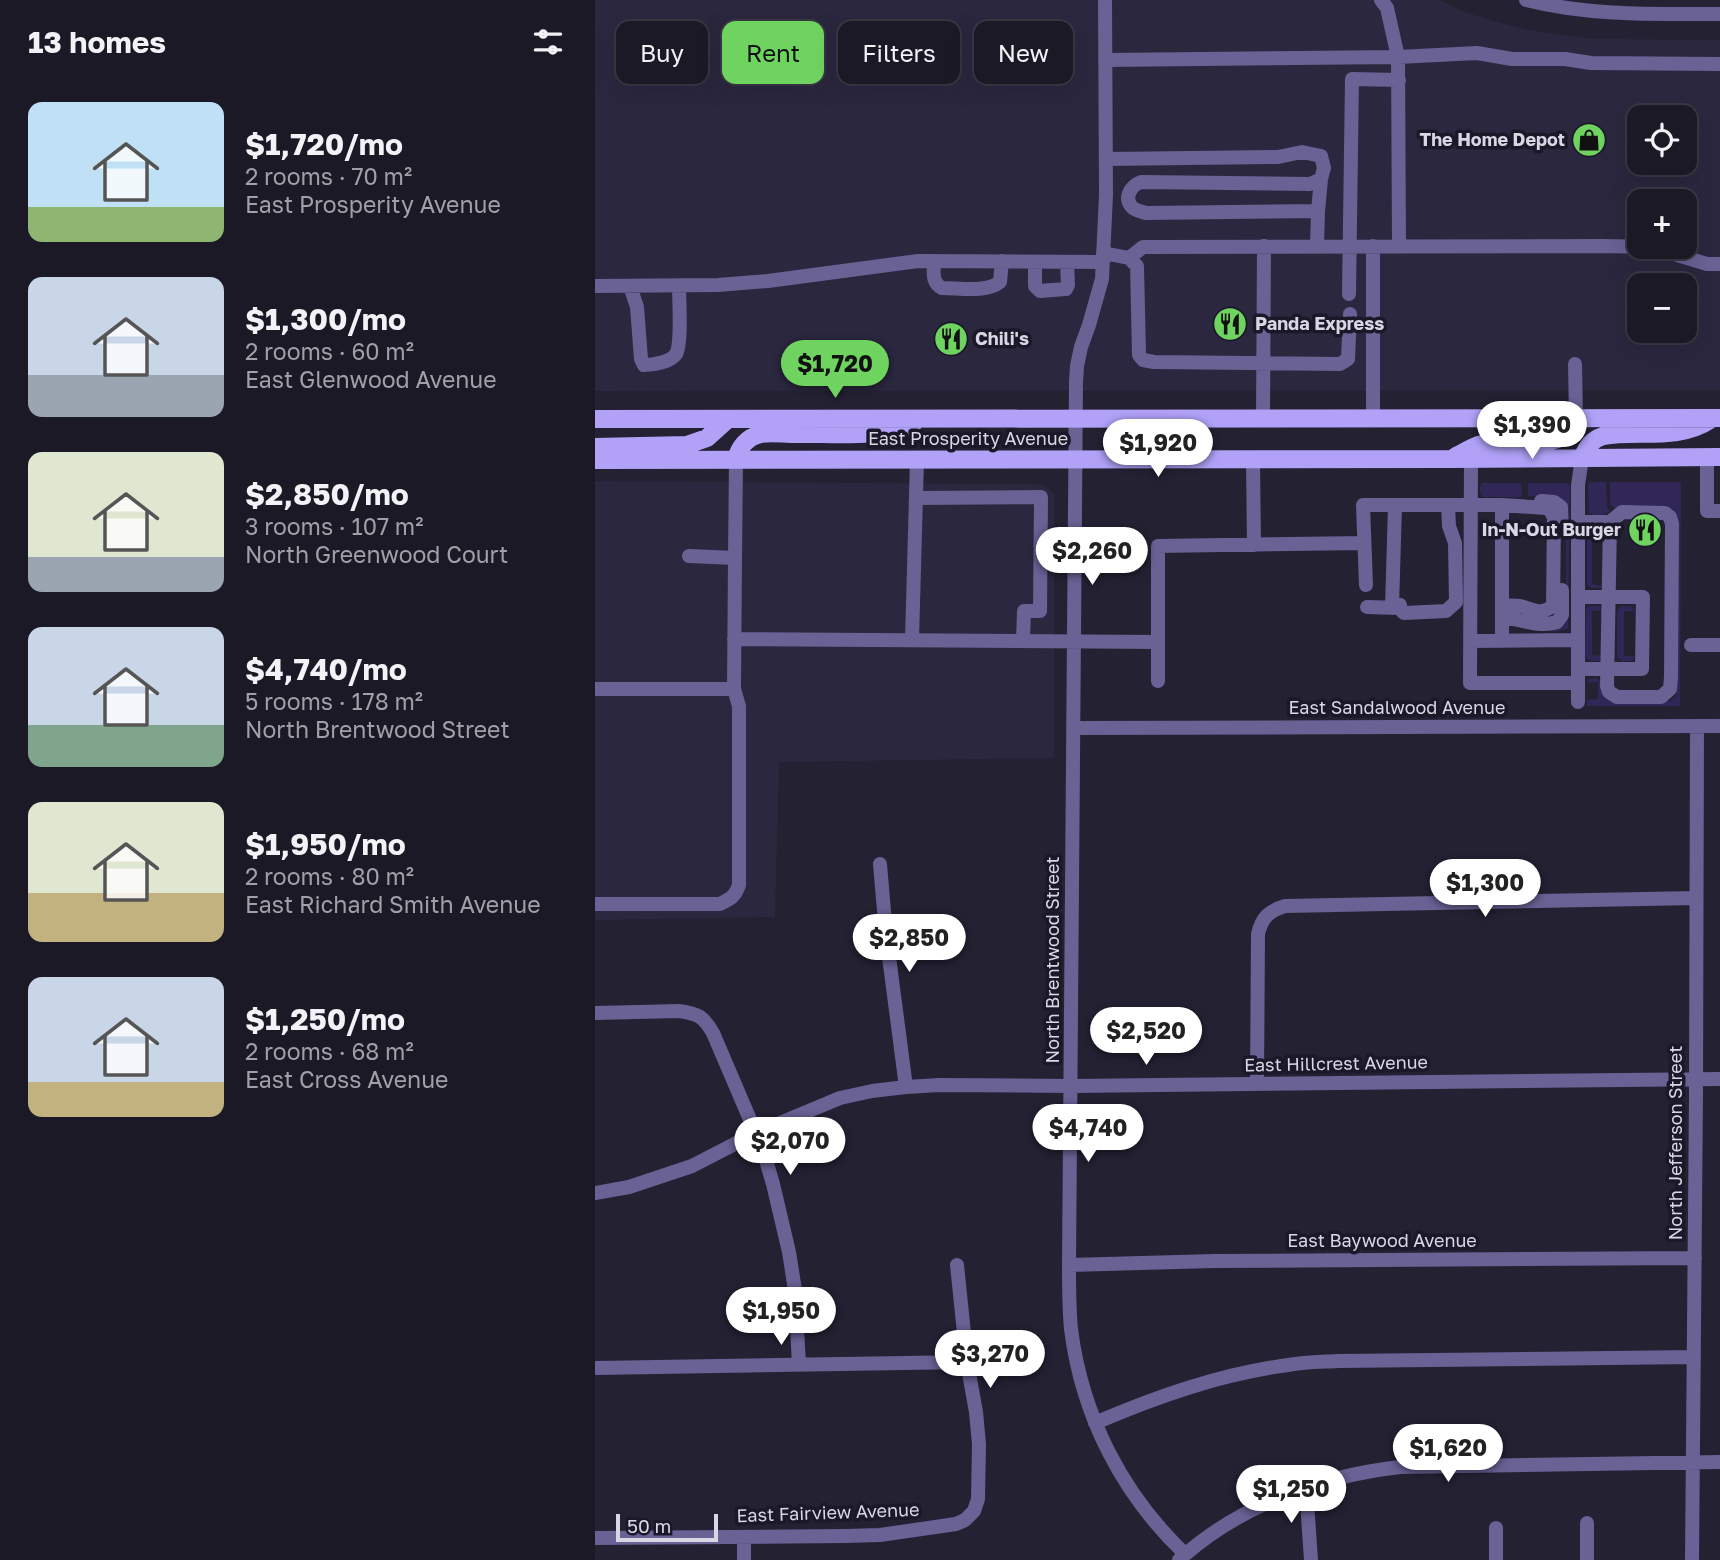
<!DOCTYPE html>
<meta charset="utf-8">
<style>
body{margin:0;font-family:"Golos Text",sans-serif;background:#282632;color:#f1f3f6;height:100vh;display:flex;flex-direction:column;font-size:26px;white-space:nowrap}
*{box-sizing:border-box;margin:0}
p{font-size:23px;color:#a0a0a7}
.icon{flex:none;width:38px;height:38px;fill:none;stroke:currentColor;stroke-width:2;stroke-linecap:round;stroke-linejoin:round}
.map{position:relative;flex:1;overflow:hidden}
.side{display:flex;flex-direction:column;background:#1b1926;width:595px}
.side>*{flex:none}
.top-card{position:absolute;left:21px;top:21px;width:665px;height:63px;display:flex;gap:14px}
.fabs{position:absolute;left:1032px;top:105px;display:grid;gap:14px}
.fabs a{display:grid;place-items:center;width:70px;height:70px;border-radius:14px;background:#1b1926;box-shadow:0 7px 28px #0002,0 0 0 2px #393843;font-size:35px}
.scale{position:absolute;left:21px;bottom:18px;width:102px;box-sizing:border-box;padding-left:7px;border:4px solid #d9d7e3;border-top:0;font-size:19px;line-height:24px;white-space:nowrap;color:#d9d7e3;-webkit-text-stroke:5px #1b1829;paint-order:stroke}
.price{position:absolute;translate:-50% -60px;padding:0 16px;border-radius:24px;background:#fff;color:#222;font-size:23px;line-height:46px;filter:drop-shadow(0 2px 4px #0008)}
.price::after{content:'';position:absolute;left:50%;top:42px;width:21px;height:16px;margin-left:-10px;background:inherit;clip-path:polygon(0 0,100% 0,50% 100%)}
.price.active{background:#6fd360;color:#111}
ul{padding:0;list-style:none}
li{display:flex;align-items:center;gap:21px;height:175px;padding:0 28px}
li span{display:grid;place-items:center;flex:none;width:196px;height:140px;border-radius:14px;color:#555}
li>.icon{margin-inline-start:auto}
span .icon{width:84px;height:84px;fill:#fffc;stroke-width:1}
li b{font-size:30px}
h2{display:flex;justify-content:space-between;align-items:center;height:84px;padding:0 28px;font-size:30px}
.pill{padding:0 24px;border-radius:14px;background:#1b1926;box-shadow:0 7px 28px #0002,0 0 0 2px #393843;font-size:24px;line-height:63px}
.pill.active{background:#6fd360;color:#111}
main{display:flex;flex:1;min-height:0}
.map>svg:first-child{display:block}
</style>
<main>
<section class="side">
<h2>13 homes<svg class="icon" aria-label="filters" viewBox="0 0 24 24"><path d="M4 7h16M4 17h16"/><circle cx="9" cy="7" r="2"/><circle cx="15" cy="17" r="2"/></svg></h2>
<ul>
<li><span style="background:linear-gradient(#bfe0f5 75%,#8fb573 0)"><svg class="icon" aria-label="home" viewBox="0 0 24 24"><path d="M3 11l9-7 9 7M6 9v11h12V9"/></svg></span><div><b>$1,720/mo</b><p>2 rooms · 70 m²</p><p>East Prosperity Avenue</p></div></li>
<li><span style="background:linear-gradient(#c9d6e8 70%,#9aa5b1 0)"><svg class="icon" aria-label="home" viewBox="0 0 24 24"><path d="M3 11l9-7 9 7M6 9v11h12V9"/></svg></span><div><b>$1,300/mo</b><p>2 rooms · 60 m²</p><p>East Glenwood Avenue</p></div></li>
<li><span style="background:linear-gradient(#dfe7d0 75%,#9aa5b1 0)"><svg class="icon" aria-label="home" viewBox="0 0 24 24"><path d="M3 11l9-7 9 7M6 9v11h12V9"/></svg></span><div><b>$2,850/mo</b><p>3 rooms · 107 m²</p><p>North Greenwood Court</p></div></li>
<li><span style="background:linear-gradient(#c9d6e8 70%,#7fa58c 0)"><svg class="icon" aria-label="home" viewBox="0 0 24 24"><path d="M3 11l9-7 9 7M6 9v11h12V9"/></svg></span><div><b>$4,740/mo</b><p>5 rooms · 178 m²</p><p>North Brentwood Street</p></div></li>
<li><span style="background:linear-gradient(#dfe7d0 65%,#c2b280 0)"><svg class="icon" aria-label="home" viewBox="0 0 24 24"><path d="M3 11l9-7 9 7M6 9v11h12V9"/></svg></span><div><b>$1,950/mo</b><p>2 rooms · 80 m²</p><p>East Richard Smith Avenue</p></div></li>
<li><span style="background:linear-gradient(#c9d6e8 75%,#c2b280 0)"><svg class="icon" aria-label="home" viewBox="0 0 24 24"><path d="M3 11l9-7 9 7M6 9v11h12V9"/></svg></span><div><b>$1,250/mo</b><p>2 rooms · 68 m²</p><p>East Cross Avenue</p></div></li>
</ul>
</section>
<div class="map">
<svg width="1125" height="1560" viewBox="0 0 1125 1560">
<rect width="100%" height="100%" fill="#242133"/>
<path fill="#2b273f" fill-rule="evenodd" d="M 0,0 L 844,0 L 864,10 L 901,22 L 933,30 L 967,35 L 999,39 L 1125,40 L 1125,390 L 0,391 ZM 1045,117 L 1090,117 L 1090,163 L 1045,163 ZM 1045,201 L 1090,201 L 1090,247 L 1045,247 ZM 1045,285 L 1090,285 L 1090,331 L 1045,331 Z
M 0,481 L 439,484 L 451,486 L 459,494 L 459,758 L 184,762 L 180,917 L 0,920 Z"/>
<path fill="#312756" d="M 995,482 L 1011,482 L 1012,507 L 1015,511 C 1009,516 1000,517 994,513 L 993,485 Z
M 1015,482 L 1086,482 L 1085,706 L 992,706 L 992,700 L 1003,699 L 1003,682 L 992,682 L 994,679 L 1001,678 L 1005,681 L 1009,697 L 1015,701 L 1075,701 L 1081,696 L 1082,517 L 1078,510 L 1074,508 L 1020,509 L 1015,505 Z
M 887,483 L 926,483 L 927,497 L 888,497 C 884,494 884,487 887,483 Z
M 933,483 L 973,483 L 975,487 L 973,618 L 973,628 L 969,630 L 959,632 L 959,628 L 971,619 L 971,507 L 961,497 L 933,496 Z
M 1005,531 L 1006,534 L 997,535 L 997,584 L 1007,586 L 1005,588 L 996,588 L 992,585 L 992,536 L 995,532 Z
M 995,606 L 1005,606 L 1008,610 L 997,611 L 997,655 L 1007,656 L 1004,661 L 995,661 L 990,656 L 991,609 Z
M 1026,606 L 1035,606 L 1039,609 L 1039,611 L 1029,611 L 1029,656 L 1039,656 L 1039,659 L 1035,661 L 1027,661 L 1022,657 L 1022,611 Z"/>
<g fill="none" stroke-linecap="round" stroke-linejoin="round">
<path stroke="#6a6195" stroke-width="14" d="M 510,0 L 511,195 L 507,279 L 494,325 L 486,347 L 482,366 L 481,382 L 474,1265 C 474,1286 474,1308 476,1329 C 487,1416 527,1494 590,1554
M 786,0 L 792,8 L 803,57 L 804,246
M 931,0 C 994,16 1060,14 1125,14
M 510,60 L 803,57 L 882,53 L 917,59 L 970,59 L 996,63 L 1125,64
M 511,159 L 683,157 L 707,152 L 726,156 L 729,168 L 726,179 L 715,184 L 546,182 C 535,186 528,199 538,208 C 540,210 548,212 551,213 L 723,211 L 722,246
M 723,211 L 726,179
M 778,246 L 778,418
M 508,253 L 534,258 L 542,266 L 544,355 L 548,360 L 559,362 L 745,364 L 753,359 L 755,314
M 534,258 L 548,247 L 1008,246 L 1056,247 L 1112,264 L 1125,264
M 339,261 C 339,272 336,282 347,288 C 365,288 391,293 405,282 L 407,261
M 440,262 L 440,286 L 445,291 L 471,289 L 473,285 L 472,262
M 0,286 L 123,285 L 173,281 L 323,261 L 508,262
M 35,286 L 42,307 L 46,359 L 49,365 C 58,365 76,362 81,354 C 87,344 84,299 84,286
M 754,294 L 757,79 L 804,80
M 980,364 L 981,418
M 668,418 L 669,246
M 1112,457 L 1112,511 L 1125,511
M 658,459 L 659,545
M 876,459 L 875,683 L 983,683
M 321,498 L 446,497 L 445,611 L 429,611 L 428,640
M 946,501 L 959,502 L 966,507 L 967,531
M 907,505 L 907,641
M 984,522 L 1015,522 L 1027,512 L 1070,513 L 1075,517 L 1077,524 L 1076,677 L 1075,689 L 1066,697 L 1022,697 L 1014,692 L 1012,686 L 1015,522
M 94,556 L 140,558 L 141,460
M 771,585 L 768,505 L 907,505 L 951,508 L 956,511 L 959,518 L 958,606 C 943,616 940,609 925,606 C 919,605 913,606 907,605
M 983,597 L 1048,597 L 1047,669 L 983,669
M 772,607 L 804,608 L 805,605
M 797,608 L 800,505
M 804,608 L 809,613 L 851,611 L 861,602 L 860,543 L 854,526 L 853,505
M 907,617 C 925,619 944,628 962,622 L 967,615 L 967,590
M 139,639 L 563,642
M 317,640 L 322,460
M 875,641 L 983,640
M 1096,645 L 1125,645
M 563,681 L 563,546 L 769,543
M 0,689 L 139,689
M 983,702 L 983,485 L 987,458
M 478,728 L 1125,726
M 285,864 L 291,934 L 311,1087
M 0,904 L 125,904 C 135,899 140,897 144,885 L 144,706 L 139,689 L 140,558
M 0,1013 L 84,1011 C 104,1014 108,1016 118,1033 L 168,1150 L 178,1184 L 194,1252 L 200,1290 L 204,1365
M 662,1084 L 663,934 C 667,917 674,911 690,906 L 1101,898
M 0,1193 L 34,1187 L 97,1166 L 161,1133 L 245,1098 L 277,1091 L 311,1087 L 344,1085 L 476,1086 L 1125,1079
M 474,1265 L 619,1261 L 1100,1258
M 0,1368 L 372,1362
M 500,1423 C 563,1396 626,1374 693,1365 C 710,1362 726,1362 743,1361 L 1099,1357
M 711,1488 L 716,1560
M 149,1537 L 149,1560
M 0,1538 L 251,1536 L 285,1535 L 361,1524 L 370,1520 L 379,1511 L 383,1499 L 384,1444 L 381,1412 L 372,1362 L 362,1265
M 584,1560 C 644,1505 726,1476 805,1467 L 1125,1462
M 901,1560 L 901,1528
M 992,1560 L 992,1523
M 1097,1560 L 1101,1095 L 1102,726"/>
<path stroke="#b1a2f8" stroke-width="18" d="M 0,419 L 1125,418
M 0,447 L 92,445 L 112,438 L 132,420
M 861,456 C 870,452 881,444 891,443 C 913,440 963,450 977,429 C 979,426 979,422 981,418
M 987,458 C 992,447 996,440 1008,436 C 1044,430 1083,441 1115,420
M 0,460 L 855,459 L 1125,457
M 141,460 C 144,447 152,437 166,434 C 176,432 188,434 199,434 C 236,433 285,439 318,424"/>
</g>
<defs>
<g id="shop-disc" transform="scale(1.75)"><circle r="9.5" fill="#6fd360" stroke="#1b1829"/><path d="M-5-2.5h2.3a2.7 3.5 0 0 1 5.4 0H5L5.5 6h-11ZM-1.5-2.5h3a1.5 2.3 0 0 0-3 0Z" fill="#111"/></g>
<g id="restaurant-disc" transform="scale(1.75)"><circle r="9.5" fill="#6fd360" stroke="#1b1829"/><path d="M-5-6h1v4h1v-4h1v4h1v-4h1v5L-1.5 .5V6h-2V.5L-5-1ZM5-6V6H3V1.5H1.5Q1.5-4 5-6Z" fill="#111"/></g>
</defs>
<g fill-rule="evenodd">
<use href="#shop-disc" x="994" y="140"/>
<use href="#restaurant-disc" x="635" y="324"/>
<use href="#restaurant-disc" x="356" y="339"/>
<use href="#restaurant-disc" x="1050" y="530"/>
</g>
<g text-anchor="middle" stroke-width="7" stroke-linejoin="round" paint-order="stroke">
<g font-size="18" font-weight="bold" fill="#d9d7e3" stroke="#1b1829" text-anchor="end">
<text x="970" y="146">The Home Depot</text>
<text x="660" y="330" text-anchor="start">Panda Express</text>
<text x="380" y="345" text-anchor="start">Chili's</text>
<text x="1026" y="536">In-N-Out Burger</text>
</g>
<g font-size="18" fill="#d9d7e3" stroke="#1b1829">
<text x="373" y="445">East Prosperity Avenue</text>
<text x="802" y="714">East Sandalwood Avenue</text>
<text transform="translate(458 960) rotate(-90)" y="6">North Brentwood Street</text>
<text transform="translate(741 1064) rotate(-1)" y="6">East Hillcrest Avenue</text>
<text transform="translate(1081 1143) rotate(-90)" y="6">North Jefferson Street</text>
<text x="787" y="1247">East Baywood Avenue</text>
<text transform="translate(233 1513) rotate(-2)" y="6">East Fairview Avenue</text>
</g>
</g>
</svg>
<div class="fabs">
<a><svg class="icon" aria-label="locate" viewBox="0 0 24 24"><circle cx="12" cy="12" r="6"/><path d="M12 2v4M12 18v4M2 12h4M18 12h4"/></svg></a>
<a>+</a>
<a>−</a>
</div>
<div class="scale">50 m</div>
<b class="price active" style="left:240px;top:400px">$1,720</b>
<b class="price" style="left:937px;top:461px">$1,390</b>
<b class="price" style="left:563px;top:479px">$1,920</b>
<b class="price" style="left:497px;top:587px">$2,260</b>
<b class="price" style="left:890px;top:919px">$1,300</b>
<b class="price" style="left:314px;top:974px">$2,850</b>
<b class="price" style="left:551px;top:1067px">$2,520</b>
<b class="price" style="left:493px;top:1164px">$4,740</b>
<b class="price" style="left:195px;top:1177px">$2,070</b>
<b class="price" style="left:186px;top:1347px">$1,950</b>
<b class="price" style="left:395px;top:1390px">$3,270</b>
<b class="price" style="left:853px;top:1484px">$1,620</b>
<b class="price" style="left:696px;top:1525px">$1,250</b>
<div class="top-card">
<a class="pill">Buy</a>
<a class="pill active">Rent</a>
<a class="pill">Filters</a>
<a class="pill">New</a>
</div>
</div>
</main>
